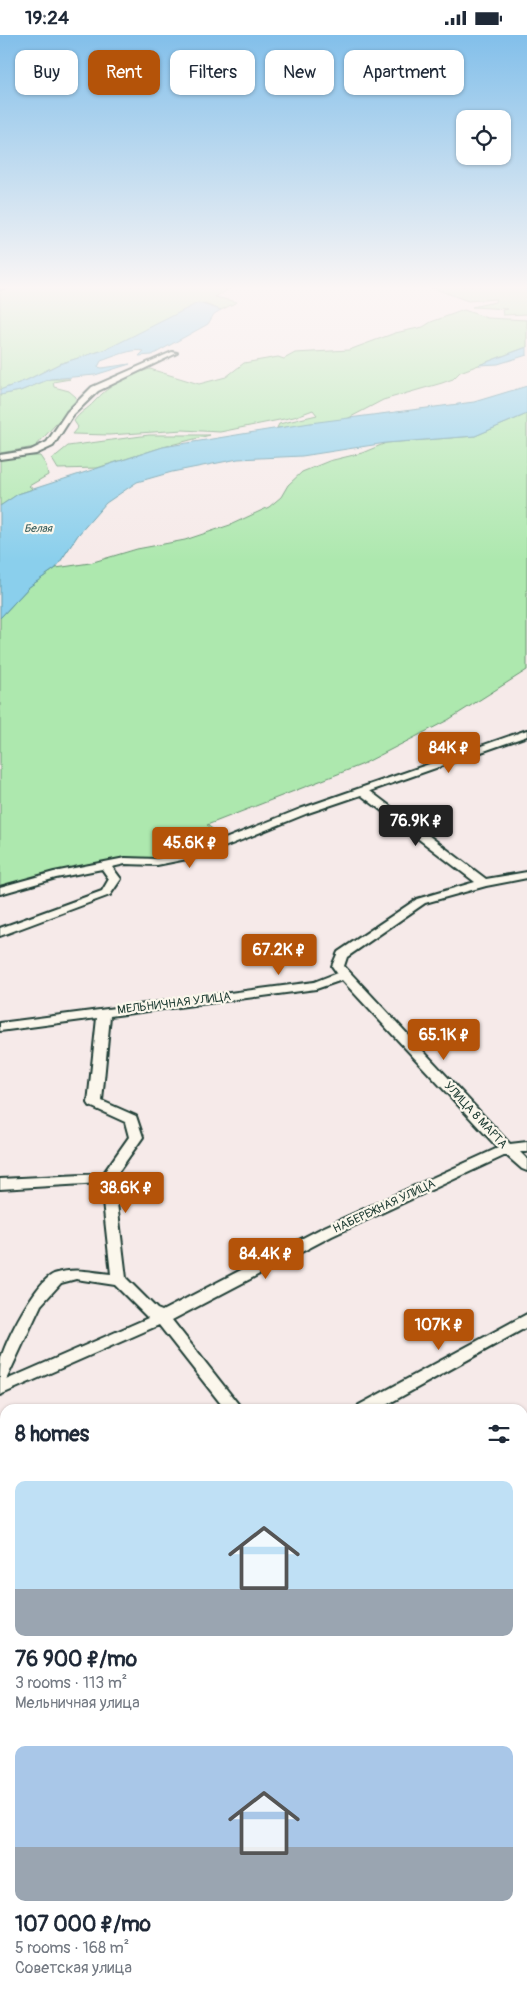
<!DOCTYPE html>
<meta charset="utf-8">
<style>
body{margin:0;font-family:Pangolin,sans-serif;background:#f2f2f3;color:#1f2937;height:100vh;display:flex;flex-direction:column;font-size:19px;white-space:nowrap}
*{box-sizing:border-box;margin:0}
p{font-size:16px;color:#747a83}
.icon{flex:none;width:28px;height:28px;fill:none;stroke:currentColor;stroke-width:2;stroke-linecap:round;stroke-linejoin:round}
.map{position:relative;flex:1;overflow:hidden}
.side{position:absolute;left:0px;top:1369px;width:528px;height:601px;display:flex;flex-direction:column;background:#fff;border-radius:15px 15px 0 0;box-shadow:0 1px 4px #0004}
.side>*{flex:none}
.hud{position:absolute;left:15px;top:15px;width:498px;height:45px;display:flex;gap:10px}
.fabs{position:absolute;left:456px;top:75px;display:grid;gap:10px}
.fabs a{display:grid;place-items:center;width:55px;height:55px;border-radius:10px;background:#fff;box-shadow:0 1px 4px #0004;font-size:25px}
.price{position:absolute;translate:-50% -42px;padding:0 11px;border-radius:5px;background:#b45309;color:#fff;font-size:16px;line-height:32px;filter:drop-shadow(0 1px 2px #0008)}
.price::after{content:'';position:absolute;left:50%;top:30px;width:15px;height:11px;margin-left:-8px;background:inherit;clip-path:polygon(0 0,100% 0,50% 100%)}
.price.selected{background:#222;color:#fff}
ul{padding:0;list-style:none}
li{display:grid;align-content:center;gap:10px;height:265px;padding:0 15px}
li span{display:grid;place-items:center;height:155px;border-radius:10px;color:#555}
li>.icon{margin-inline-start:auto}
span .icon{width:90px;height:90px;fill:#fffc;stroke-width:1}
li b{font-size:21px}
h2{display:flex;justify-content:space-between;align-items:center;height:60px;padding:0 15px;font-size:21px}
.pill{padding:0 18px;border-radius:10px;background:#fff;box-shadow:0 1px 4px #0004;font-size:18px;line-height:45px}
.pill.selected{background:#b45309;color:#fff}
.status{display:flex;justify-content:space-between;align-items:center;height:35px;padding:0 25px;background:#fff;direction:ltr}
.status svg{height:14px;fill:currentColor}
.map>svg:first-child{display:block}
</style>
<div class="status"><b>19:24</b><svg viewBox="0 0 49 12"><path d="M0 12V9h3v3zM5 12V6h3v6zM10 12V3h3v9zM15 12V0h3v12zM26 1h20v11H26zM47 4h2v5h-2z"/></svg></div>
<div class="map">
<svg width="527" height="1969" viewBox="0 0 527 1969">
<rect width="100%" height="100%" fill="#f6eae9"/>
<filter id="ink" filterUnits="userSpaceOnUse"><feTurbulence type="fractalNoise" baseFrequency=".02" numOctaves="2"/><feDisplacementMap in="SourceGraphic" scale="10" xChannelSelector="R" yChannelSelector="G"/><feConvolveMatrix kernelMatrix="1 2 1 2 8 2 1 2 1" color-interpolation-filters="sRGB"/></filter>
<g filter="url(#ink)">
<path fill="#f0dbe5" d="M 527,1535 L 527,1704 L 523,1706 L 522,1538 Z"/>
<path fill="#ade8ae" stroke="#669271" d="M 12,250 L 226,250 L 233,252 L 215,262 L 237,267 L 221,275 L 204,269 L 107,314 L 59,329 L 27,345 L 0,355 L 0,252 Z
M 425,250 L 527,250 L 527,279 L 503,280 L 502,275 L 508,274 L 472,272 L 495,267 L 496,264 L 468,266 Z
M 464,275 L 487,283 L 527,285 L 527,312 L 460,337 L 453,344 L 442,348 L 383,365 L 345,385 L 277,393 L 279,389 L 317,380 L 313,375 L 294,382 L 220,397 L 183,395 L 109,400 L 72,399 L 78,392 L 74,386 C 80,377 88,374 94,367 C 110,349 127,341 150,334 L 199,349 L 226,342 L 244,328 L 278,322 L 284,324 L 295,318 L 349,315 L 395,298 L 423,292 L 431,287 Z
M 50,344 L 70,344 L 53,347 L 54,352 L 69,356 L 76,362 L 75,368 L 35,412 L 0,418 L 0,360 L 20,356 Z
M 527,379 L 527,635 L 448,685 L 361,730 L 207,790 L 228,805 L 183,821 L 92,828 L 0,853 L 0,583 L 29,552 L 56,533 L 90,528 L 137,514 L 185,505 L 230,490 L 269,472 L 281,462 L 288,450 L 302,437 L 329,426 L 362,418 L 386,408 L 475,401 Z
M 149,400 L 210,400 L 163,412 L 97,433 L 58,434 L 52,424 L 68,411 Z
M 22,421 L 40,421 L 46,430 L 48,440 L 29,451 L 33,454 L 18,459 L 0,471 L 0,424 Z
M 523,1763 L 527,1769 L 527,1969 L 106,1969 L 104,1965 L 522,1965 Z"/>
<path fill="#8acfec" stroke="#5f95a2" d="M 198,268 L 221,275 L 214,279 L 208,289 L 152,320 L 139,321 L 144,316 C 132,313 113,322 101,326 L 98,332 L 102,333 L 130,329 L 95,340 L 50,344 L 20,356 L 0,360 L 0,355 L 27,345 L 59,329 L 107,314 Z
M 527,312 L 527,320 L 498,329 L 479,330 Z
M 527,351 L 527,379 L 475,401 L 386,408 L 302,421 L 238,424 L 172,437 L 137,447 L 106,468 L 78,500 L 56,533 L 29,552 L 0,583 L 0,471 L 18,459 L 163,412 L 310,388 L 474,367 Z"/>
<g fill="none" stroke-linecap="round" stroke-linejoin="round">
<g stroke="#1f3d34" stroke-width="4">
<path id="street" d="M 0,250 L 12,250 L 0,254 Z
M 172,317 L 177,318 L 98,356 L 73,380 L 53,411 L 36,419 L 0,424 L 0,420 L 31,415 L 47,407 L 67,377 L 92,352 Z
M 527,695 L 527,701 L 370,756 L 486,844 L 527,837 L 527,843 L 486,851 L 425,868 L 347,922 L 344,931 L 510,1109 L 527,1107 L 527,1117 L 520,1117 L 527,1124 L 527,1136 L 522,1134 L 506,1120 L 332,1201 L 172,1285 L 242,1374 L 225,1374 L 159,1290 L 0,1360 L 0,1347 L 3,1346 L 0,1347 C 0,1340 0,1330 1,1324 C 6,1305 36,1246 54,1239 C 75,1232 89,1237 111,1239 L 101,1148 L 0,1154 L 0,1144 L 103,1139 L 129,1102 L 125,1087 L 90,1071 L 88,1068 L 97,983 L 0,996 L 0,988 L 314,947 L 337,938 L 332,931 L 338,917 L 417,864 L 475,847 L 361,760 L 308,778 L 202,821 L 157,830 L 125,829 L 112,832 L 121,844 L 110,860 L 0,901 L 0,893 L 102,856 L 109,844 L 102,834 L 56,843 L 0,859 L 0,852 L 54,837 L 125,823 L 157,824 L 195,816 L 300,774 ZM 342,945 L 498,1113 L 322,1193 L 162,1276 L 157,1274 L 126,1243 L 114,1143 L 143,1102 L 136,1081 L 102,1066 L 110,981 L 316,954 ZM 76,1244 L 115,1250 L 148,1283 L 6,1345 L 41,1270 L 61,1248 Z
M 527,1279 L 527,1292 L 379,1374 L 357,1374 L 359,1370 Z
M 527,1505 L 527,1519 L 522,1521 L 522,1506 Z
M 5,1559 L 5,1576 L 0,1578 L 0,1561 Z
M 522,1733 L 527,1735 L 527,1757 L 522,1755 Z"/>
</g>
<g stroke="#1f3d34" stroke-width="3">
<path id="secondary" d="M 0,1814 L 5,1816 L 5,1849 L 0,1847 Z
M 61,1965 L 91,1965 L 93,1969 L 63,1969 Z"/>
</g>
<use href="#street" fill="#fbf7ec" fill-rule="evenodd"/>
<use href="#secondary" fill="#fbf7ec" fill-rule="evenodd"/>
</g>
</g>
<linearGradient id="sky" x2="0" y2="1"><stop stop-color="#82bfea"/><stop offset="0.48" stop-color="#fbf6f5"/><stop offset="1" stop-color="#fbf6f5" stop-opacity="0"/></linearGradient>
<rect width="527" height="526" fill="url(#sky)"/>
<g text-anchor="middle" stroke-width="4.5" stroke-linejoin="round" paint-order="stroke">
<g font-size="11" font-style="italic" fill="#345a59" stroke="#fbf7ec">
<text x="38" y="497">Белая</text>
</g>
<g font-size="12" fill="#1f3d34" stroke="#fbf7ec">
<text transform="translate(174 968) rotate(-7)" y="4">МЕЛЬНИЧНАЯ УЛИЦА</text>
<text transform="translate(476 1080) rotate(47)" y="4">УЛИЦА 8 МАРТА</text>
<text transform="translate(384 1171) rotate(-25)" y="4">НАБЕРЕЖНАЯ УЛИЦА</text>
</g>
</g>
</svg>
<div class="fabs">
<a><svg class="icon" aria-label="locate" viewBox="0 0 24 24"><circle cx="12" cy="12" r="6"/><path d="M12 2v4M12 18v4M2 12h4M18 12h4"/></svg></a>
</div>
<b class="price" style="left:449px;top:739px">84K ₽</b>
<b class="price selected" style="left:416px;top:812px">76.9K ₽</b>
<b class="price" style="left:190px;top:834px">45.6K ₽</b>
<b class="price" style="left:279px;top:941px">67.2K ₽</b>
<b class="price" style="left:444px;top:1026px">65.1K ₽</b>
<b class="price" style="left:126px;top:1179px">38.6K ₽</b>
<b class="price" style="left:266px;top:1245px">84.4K ₽</b>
<b class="price" style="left:439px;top:1316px">107K ₽</b>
<div class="hud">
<a class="pill">Buy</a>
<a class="pill selected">Rent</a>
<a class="pill">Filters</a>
<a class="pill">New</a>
<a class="pill">Apartment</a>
</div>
<section class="side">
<h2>8 homes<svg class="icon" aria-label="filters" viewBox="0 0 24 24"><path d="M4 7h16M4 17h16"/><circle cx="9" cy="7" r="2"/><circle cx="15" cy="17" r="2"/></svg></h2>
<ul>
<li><span style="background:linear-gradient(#bfe0f5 70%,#9aa5b1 0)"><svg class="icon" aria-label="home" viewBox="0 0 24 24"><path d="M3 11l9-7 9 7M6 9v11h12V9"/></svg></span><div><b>76 900 ₽/mo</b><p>3 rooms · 113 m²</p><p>Мельничная улица</p></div></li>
<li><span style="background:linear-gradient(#a9c7e8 65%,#9aa5b1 0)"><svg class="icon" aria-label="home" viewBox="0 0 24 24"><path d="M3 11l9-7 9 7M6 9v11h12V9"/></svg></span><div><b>107 000 ₽/mo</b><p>5 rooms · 168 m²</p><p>Советская улица</p></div></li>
</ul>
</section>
</div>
